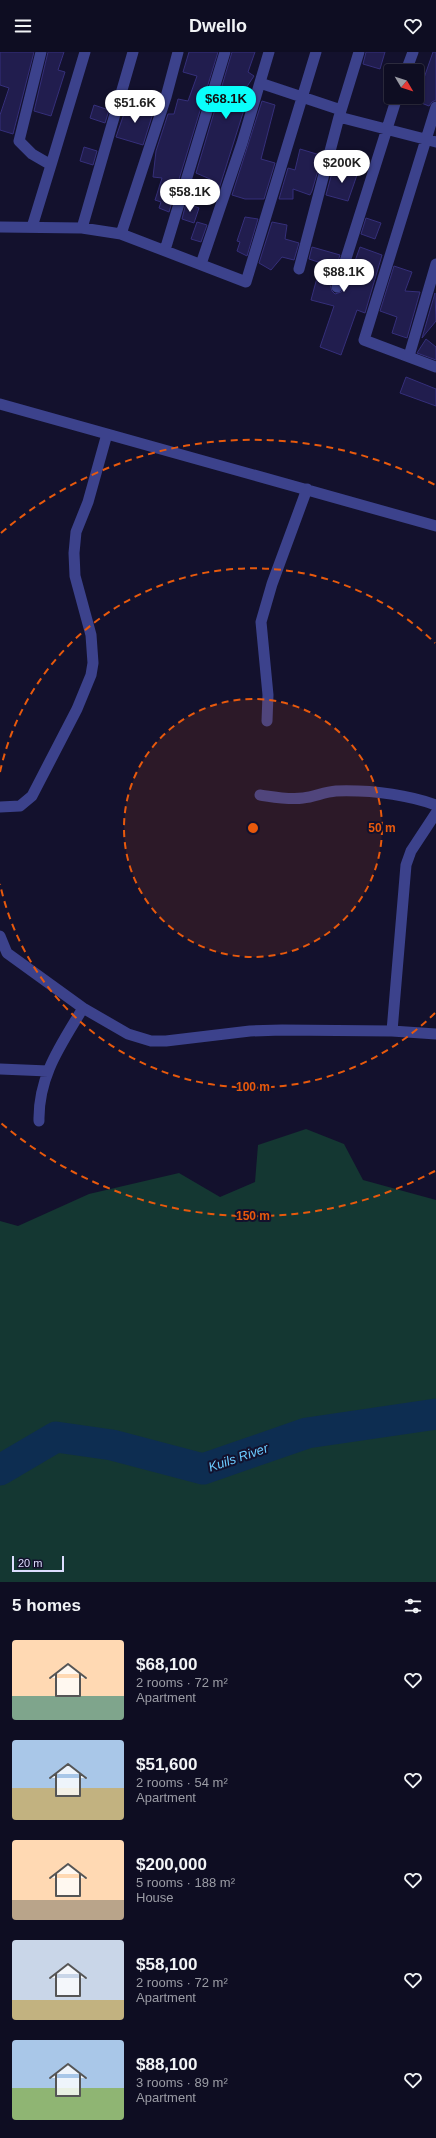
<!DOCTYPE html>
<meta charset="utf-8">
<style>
body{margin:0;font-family:Arial,sans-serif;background:#1c1b2f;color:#f1f3f6;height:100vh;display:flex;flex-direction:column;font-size:15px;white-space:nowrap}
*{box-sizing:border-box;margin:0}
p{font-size:13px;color:#9b9ca5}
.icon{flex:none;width:22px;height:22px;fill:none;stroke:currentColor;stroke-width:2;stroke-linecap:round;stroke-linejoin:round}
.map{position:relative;height:1530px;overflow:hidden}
.panel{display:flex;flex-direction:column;background:#0e0d22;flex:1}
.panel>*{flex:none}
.needle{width:26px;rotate:129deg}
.controls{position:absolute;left:384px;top:12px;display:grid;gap:8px}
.controls a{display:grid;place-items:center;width:40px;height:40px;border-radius:4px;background:#0e0d22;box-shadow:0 1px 3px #0004,0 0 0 1px #2e2d40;font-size:20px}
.scale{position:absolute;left:12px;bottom:10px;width:52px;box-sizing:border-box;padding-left:4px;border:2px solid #ddf;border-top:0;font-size:11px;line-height:14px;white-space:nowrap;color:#ddf;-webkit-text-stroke:3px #13112d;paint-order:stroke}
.price{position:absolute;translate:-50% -34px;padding:0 9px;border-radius:14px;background:#fff;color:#222;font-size:13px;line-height:26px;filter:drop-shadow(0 1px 2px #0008)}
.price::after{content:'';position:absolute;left:50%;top:24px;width:12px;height:9px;margin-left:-6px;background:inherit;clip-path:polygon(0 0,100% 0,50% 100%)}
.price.on{background:#09fffb;color:#111}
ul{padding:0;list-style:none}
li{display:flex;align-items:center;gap:12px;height:100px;padding:0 12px}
li span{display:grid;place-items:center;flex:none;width:112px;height:80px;border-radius:4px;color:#555}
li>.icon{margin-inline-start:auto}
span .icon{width:48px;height:48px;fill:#fffc;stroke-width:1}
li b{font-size:17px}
h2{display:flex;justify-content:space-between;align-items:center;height:48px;padding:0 12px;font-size:17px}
header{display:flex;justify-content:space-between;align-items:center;height:52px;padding:0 12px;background:#0e0d22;font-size:18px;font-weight:600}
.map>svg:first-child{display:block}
</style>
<header><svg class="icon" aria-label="menu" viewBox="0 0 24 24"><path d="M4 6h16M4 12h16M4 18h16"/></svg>Dwello<svg class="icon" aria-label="heart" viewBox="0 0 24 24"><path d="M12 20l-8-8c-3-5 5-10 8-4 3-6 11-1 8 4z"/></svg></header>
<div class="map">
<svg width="436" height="1530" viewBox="0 0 436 1530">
<rect width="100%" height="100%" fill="#13112d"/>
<path fill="#143732" d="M 306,1077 L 344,1092 L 363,1128 L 436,1148 L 436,1530 L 0,1530 L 0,1169 L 18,1174 L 89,1142 L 179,1121 L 220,1145 L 255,1130 L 258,1093 Z"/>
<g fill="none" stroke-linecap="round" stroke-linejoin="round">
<path stroke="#0d2d51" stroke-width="31" d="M 0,1418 L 56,1385 L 112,1393 L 203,1417 L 307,1381 L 436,1362"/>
</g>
<path fill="#211d4e" stroke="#352f7a" d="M 0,0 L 34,0 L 13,82 L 0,78 L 0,63 L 9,36 L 0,33 Z
M 48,0 L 64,0 L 58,18 L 65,20 L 51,64 L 34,59 Z
M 189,0 L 218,0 L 169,160 L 159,156 L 161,150 L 155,148 L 162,126 L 153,125 L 156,99 L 168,62 L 174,62 L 178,47 L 188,49 L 197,24 L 183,20 Z
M 232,0 L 255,0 L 248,20 L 254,24 L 242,42 L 248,45 L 218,140 L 207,136 L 210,127 L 196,121 Z
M 366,0 L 385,0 L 380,17 L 363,12 Z
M 433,0 L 436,0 L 436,48 L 432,50 L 429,54 L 416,49 Z
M 262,49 L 275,53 L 261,107 L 275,111 L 264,147 L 245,147 L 232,143 Z
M 128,50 L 154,58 L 143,93 L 116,85 Z
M 94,53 L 109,58 L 105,71 L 90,66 Z
M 84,95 L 97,99 L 93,113 L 80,109 Z
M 300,97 L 320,103 L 316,115 L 319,115 L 312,139 L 310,143 L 293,137 L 293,147 L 279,147 L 288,116 L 295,118 Z
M 333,117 L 358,120 L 348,149 L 326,143 Z
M 186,151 L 199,156 L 194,171 L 182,167 Z
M 245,165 L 258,167 L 247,204 L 237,199 L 240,190 L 237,189 Z
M 366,166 L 381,171 L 375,187 L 361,182 Z
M 197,170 L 207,173 L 201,190 L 191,187 Z
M 272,170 L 287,173 L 285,187 L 299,191 L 294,208 L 282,205 L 271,218 L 259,211 Z
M 312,195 L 340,203 L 330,233 L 332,239 L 335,242 L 341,240 L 344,237 L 353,208 L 355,209 L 360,195 L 382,203 L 365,261 L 357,258 L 341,303 L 320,295 L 334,254 L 311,248 L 321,211 L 309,207 Z
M 394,214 L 412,220 L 405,239 L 420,240 L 407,286 L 392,281 L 397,265 L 380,259 Z
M 435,241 L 436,269 L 422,286 Z
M 426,287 L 436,295 L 436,308 L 417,301 Z
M 406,325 L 436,337 L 436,354 L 400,341 Z"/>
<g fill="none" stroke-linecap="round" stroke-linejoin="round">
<path stroke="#3c428c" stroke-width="11" d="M 41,0 L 19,89 L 32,102 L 51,113 L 85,0
M 406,19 L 413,0
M 260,31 L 341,58
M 436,55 L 364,288 L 436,315
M 339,65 L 436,90
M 0,175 L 82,176 L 121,182 L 246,230 L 316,0
M 32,175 L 51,113
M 82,176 L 133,0
M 121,182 L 166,45 L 178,0
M 165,198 L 225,0
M 201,212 L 242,91 L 269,0
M 299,217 L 339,65 L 359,0
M 337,235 L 397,45
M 409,304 L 436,212
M 0,352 L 436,474
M 267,669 L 268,643 L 261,570 L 272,532 L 307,437
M 260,743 C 274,745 289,748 303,746 C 314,745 324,740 336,739 C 369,738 404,742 436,753
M 0,755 L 20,754 L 32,744 L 77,657 L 91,623 L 93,611 L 91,583 L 75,524 L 74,501 L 76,480 L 88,450 L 107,382
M 0,884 L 7,901 L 83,956 L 128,982 L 151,989 L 166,989 L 250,979 L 282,978 L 392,979 L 436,982
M 392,979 L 406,813 L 411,799 L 436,761
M 0,1017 L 48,1019
M 39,1069 C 38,1024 61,993 83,956"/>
</g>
<circle cx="253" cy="776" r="129" fill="#e8590c" fill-opacity=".12"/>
<g fill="none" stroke="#e8590c" stroke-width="2" stroke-dasharray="7 5">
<circle cx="253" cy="776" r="129"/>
<path d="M435 961A259 259 0 0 1 0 832M0 720A259 259 0 0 1 435 591"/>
<path d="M435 1119A388 388 0 0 1 1 1071M1 481A388 388 0 0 1 435 433"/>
</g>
<g text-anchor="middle" stroke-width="4" stroke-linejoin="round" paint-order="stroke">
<g font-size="13" font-style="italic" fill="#6bcbff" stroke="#13112d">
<text transform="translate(238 1405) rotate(-19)" y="5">Kuils River</text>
</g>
</g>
<circle cx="253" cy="776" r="6" fill="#e8590c" stroke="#13112d" stroke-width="2"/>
<g font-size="12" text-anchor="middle" font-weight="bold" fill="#e8590c" stroke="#13112d" stroke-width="4" stroke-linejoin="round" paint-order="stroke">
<text x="382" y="780">50 m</text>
<text x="253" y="1039">100 m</text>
<text x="253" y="1168">150 m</text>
</g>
</svg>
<div class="controls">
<a><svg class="needle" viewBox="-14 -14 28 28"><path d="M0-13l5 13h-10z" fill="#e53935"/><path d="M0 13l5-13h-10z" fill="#9b9ca5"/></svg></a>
</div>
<div class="scale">20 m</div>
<b class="price on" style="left:226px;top:68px">$68.1K</b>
<b class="price" style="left:135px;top:72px">$51.6K</b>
<b class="price" style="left:342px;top:132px">$200K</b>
<b class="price" style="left:190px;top:161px">$58.1K</b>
<b class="price" style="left:344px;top:241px">$88.1K</b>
</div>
<section class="panel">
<h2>5 homes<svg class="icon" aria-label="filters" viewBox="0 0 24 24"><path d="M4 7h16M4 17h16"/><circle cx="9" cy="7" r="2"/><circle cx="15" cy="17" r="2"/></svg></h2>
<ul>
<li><span style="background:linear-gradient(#ffd9b3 70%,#7fa58c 0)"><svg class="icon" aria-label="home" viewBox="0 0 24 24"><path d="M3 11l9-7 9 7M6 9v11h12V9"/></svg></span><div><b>$68,100</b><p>2 rooms · 72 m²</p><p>Apartment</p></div><svg class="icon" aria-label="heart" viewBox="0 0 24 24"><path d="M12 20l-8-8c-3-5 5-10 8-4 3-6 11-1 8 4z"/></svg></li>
<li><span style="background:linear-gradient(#a9c7e8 60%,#c2b280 0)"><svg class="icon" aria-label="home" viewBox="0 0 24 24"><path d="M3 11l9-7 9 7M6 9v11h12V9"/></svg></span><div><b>$51,600</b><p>2 rooms · 54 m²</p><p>Apartment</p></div><svg class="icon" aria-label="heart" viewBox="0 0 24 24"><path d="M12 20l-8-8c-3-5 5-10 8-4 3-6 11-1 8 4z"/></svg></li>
<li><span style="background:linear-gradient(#ffd9b3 75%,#b9a48a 0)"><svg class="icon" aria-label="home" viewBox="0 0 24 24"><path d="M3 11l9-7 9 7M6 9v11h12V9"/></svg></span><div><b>$200,000</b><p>5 rooms · 188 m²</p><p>House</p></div><svg class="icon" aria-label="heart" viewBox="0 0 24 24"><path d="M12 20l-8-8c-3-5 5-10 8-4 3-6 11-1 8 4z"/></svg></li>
<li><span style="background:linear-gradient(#c9d6e8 75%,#c2b280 0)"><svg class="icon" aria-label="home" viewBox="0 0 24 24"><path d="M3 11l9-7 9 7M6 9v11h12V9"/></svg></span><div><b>$58,100</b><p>2 rooms · 72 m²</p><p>Apartment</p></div><svg class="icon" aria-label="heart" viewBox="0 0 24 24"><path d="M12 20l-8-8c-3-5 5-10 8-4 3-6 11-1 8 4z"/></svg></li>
<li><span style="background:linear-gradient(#a9c7e8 60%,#8fb573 0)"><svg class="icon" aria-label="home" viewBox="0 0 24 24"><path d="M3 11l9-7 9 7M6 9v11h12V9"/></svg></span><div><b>$88,100</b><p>3 rooms · 89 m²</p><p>Apartment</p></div><svg class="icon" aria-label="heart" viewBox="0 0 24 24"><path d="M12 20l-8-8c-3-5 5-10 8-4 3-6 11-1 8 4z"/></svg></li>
</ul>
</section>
